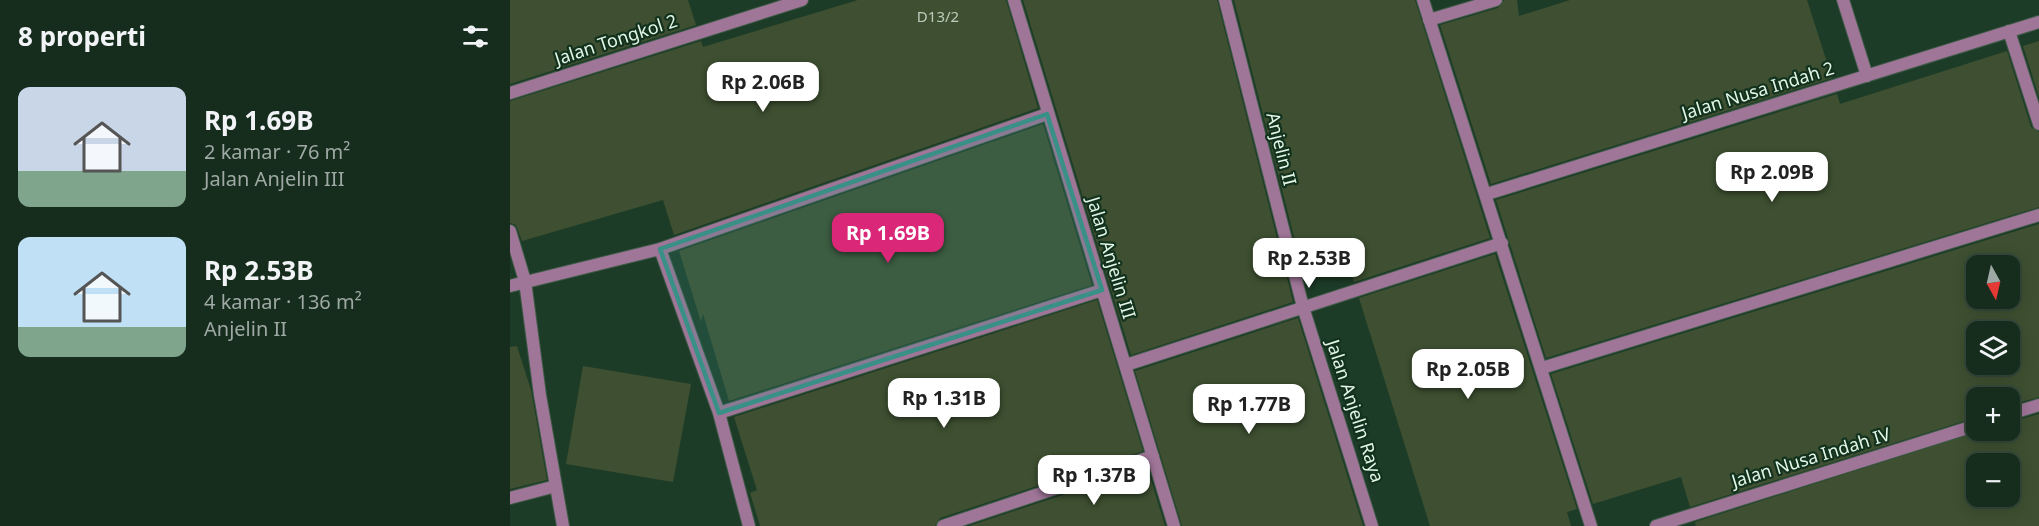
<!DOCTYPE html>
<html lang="id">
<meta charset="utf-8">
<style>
body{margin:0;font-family:"Noto Sans",sans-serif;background:#1f3526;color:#f1f3f6;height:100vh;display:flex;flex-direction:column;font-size:22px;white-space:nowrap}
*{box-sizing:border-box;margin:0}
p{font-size:20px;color:#9ea8a4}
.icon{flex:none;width:33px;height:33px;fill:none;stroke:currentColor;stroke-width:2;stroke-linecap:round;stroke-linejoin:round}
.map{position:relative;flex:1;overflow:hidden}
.details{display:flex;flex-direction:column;background:#162d1d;width:510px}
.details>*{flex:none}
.needle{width:39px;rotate:172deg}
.tools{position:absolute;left:1456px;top:255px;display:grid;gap:12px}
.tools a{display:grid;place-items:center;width:54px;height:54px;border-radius:12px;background:#162d1d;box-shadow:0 3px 15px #0003,0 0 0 2px #35493b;font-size:30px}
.price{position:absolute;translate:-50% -51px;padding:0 14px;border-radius:12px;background:#fff;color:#222;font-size:20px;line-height:39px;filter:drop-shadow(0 2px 3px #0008)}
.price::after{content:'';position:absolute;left:50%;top:36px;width:18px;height:14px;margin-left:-9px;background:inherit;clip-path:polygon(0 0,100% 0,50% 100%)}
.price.active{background:#db2777;color:#fff}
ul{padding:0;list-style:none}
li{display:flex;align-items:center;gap:18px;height:150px;padding:0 18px}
li span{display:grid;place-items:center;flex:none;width:168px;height:120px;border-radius:12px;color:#555}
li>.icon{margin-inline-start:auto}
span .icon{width:72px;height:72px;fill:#fffc;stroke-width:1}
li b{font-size:26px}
h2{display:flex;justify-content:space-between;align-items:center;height:72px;padding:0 18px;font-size:26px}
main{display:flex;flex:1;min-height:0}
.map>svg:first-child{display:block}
</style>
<main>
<section class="details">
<h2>8 properti<svg class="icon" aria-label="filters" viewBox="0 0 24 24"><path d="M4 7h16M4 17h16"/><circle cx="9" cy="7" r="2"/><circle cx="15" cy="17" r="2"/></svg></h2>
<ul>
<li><span style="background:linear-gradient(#c9d6e8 70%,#7fa58c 0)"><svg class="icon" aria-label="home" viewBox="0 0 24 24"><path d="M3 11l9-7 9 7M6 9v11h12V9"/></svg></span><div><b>Rp 1.69B</b><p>2 kamar · 76 m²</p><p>Jalan Anjelin III</p></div></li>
<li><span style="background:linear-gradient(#bfe0f5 75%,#7fa58c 0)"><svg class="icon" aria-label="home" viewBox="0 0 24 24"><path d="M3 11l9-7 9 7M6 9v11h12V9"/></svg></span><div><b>Rp 2.53B</b><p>4 kamar · 136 m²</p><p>Anjelin II</p></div></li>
</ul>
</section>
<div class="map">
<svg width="1529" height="526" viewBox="0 0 1529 526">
<rect width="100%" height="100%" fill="#1d3c27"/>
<path fill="#3e5031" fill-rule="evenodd" d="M 0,0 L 178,0 L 186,25 L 0,84 Z
M 348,0 L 496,0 L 528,108 L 164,235 L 153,200 L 12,241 L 6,225 L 0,223 L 0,101 L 191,41 L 193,47 Z
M 513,0 L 707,0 L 783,302 L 621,355 Z
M 724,0 L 905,0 L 980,238 L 844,282 L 839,265 L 795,280 Z
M 994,0 L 1007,0 L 1009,16 L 1060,0 L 1297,0 L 1322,78 L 981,184 L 930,25 L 988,8 Z
M 1529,41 L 1529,97 L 1513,46 Z
M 1497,51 L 1521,127 L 1529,132 L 1529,207 L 1036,358 L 986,200 L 1327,94 L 1330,104 Z
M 533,124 L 582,285 L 219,401 L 193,314 L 191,322 L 169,251 Z
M 1529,224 L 1529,397 L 1500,405 L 1500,398 L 1467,398 L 1467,417 L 1180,507 L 1171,477 L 1083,504 L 1041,374 ZM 1467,266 L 1500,266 L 1500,298 L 1467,298 ZM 1467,332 L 1500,332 L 1500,364 L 1467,364 Z
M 985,254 L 1067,509 L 1057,512 L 1061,526 L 920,526 L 849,298 Z
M 587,300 L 633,451 L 430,518 L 425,526 L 250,526 L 240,493 L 247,490 L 224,417 Z
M 788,318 L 853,526 L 672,526 L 625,371 Z
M 7,346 L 21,390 L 37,480 L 0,489 L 0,347 Z
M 73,366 L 181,384 L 163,482 L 56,464 Z
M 1529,414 L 1529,526 L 1186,526 L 1185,522 L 1473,430 L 1500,430 L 1500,422 ZM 1467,464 L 1500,464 L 1500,496 L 1467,496 Z
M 637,467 L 655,526 L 459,526 Z"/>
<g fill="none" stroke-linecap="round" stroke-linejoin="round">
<g stroke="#3d5a46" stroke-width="14">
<path id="street" d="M 504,0 L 664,526
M 715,0 L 793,307 L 862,526
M 913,0 L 1081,526
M 1333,0 L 1357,76
M 919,20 L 986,0
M 1499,31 L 1529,124
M 0,93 L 292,0
M 977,194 L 1529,22
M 0,231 L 15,281 L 30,395 L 53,526
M 150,249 L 209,413 L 239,526
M 0,286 L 150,249 L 537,114
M 616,365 L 992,243
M 1032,368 L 1529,215
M 209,413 L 592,290
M 1500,414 L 1529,405
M 0,498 L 46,486
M 433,526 L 643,456
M 1146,526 L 1467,425"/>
</g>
<use href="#street" stroke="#9f7598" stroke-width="12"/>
</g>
<path fill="#399086" fill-opacity="0.2" stroke="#399086" stroke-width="4.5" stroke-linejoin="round" d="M 537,114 L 592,290 L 209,413 L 150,249 Z"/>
<g text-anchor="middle" stroke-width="4.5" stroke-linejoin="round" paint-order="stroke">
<g font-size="15" fill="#baccba">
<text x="428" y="22">D13/2</text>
</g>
<g font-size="18" fill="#e3f6e7" stroke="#12321d">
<text transform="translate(106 40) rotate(-18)" y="6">Jalan Tongkol 2</text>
<text transform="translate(1248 91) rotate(-17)" y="6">Jalan Nusa Indah 2</text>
<text transform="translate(771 149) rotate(76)" y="6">Anjelin II</text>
<text transform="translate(601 258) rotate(73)" y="6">Jalan Anjelin III</text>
<text transform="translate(845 411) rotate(72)" y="6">Jalan Anjelin Raya</text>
<text transform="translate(1301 458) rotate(-17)" y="6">Jalan Nusa Indah IV</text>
</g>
</g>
</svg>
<div class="tools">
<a><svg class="needle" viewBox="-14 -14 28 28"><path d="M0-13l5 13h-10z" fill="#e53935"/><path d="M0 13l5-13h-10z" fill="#9ea8a4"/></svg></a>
<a><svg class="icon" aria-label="layers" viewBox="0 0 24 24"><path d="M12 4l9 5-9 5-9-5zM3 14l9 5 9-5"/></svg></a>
<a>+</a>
<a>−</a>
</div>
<b class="price" style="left:253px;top:113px">Rp 2.06B</b>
<b class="price" style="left:1262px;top:203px">Rp 2.09B</b>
<b class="price active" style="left:378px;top:264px">Rp 1.69B</b>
<b class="price" style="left:799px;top:289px">Rp 2.53B</b>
<b class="price" style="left:958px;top:400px">Rp 2.05B</b>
<b class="price" style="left:434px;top:429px">Rp 1.31B</b>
<b class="price" style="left:739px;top:435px">Rp 1.77B</b>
<b class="price" style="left:584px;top:506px">Rp 1.37B</b>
</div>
</main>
